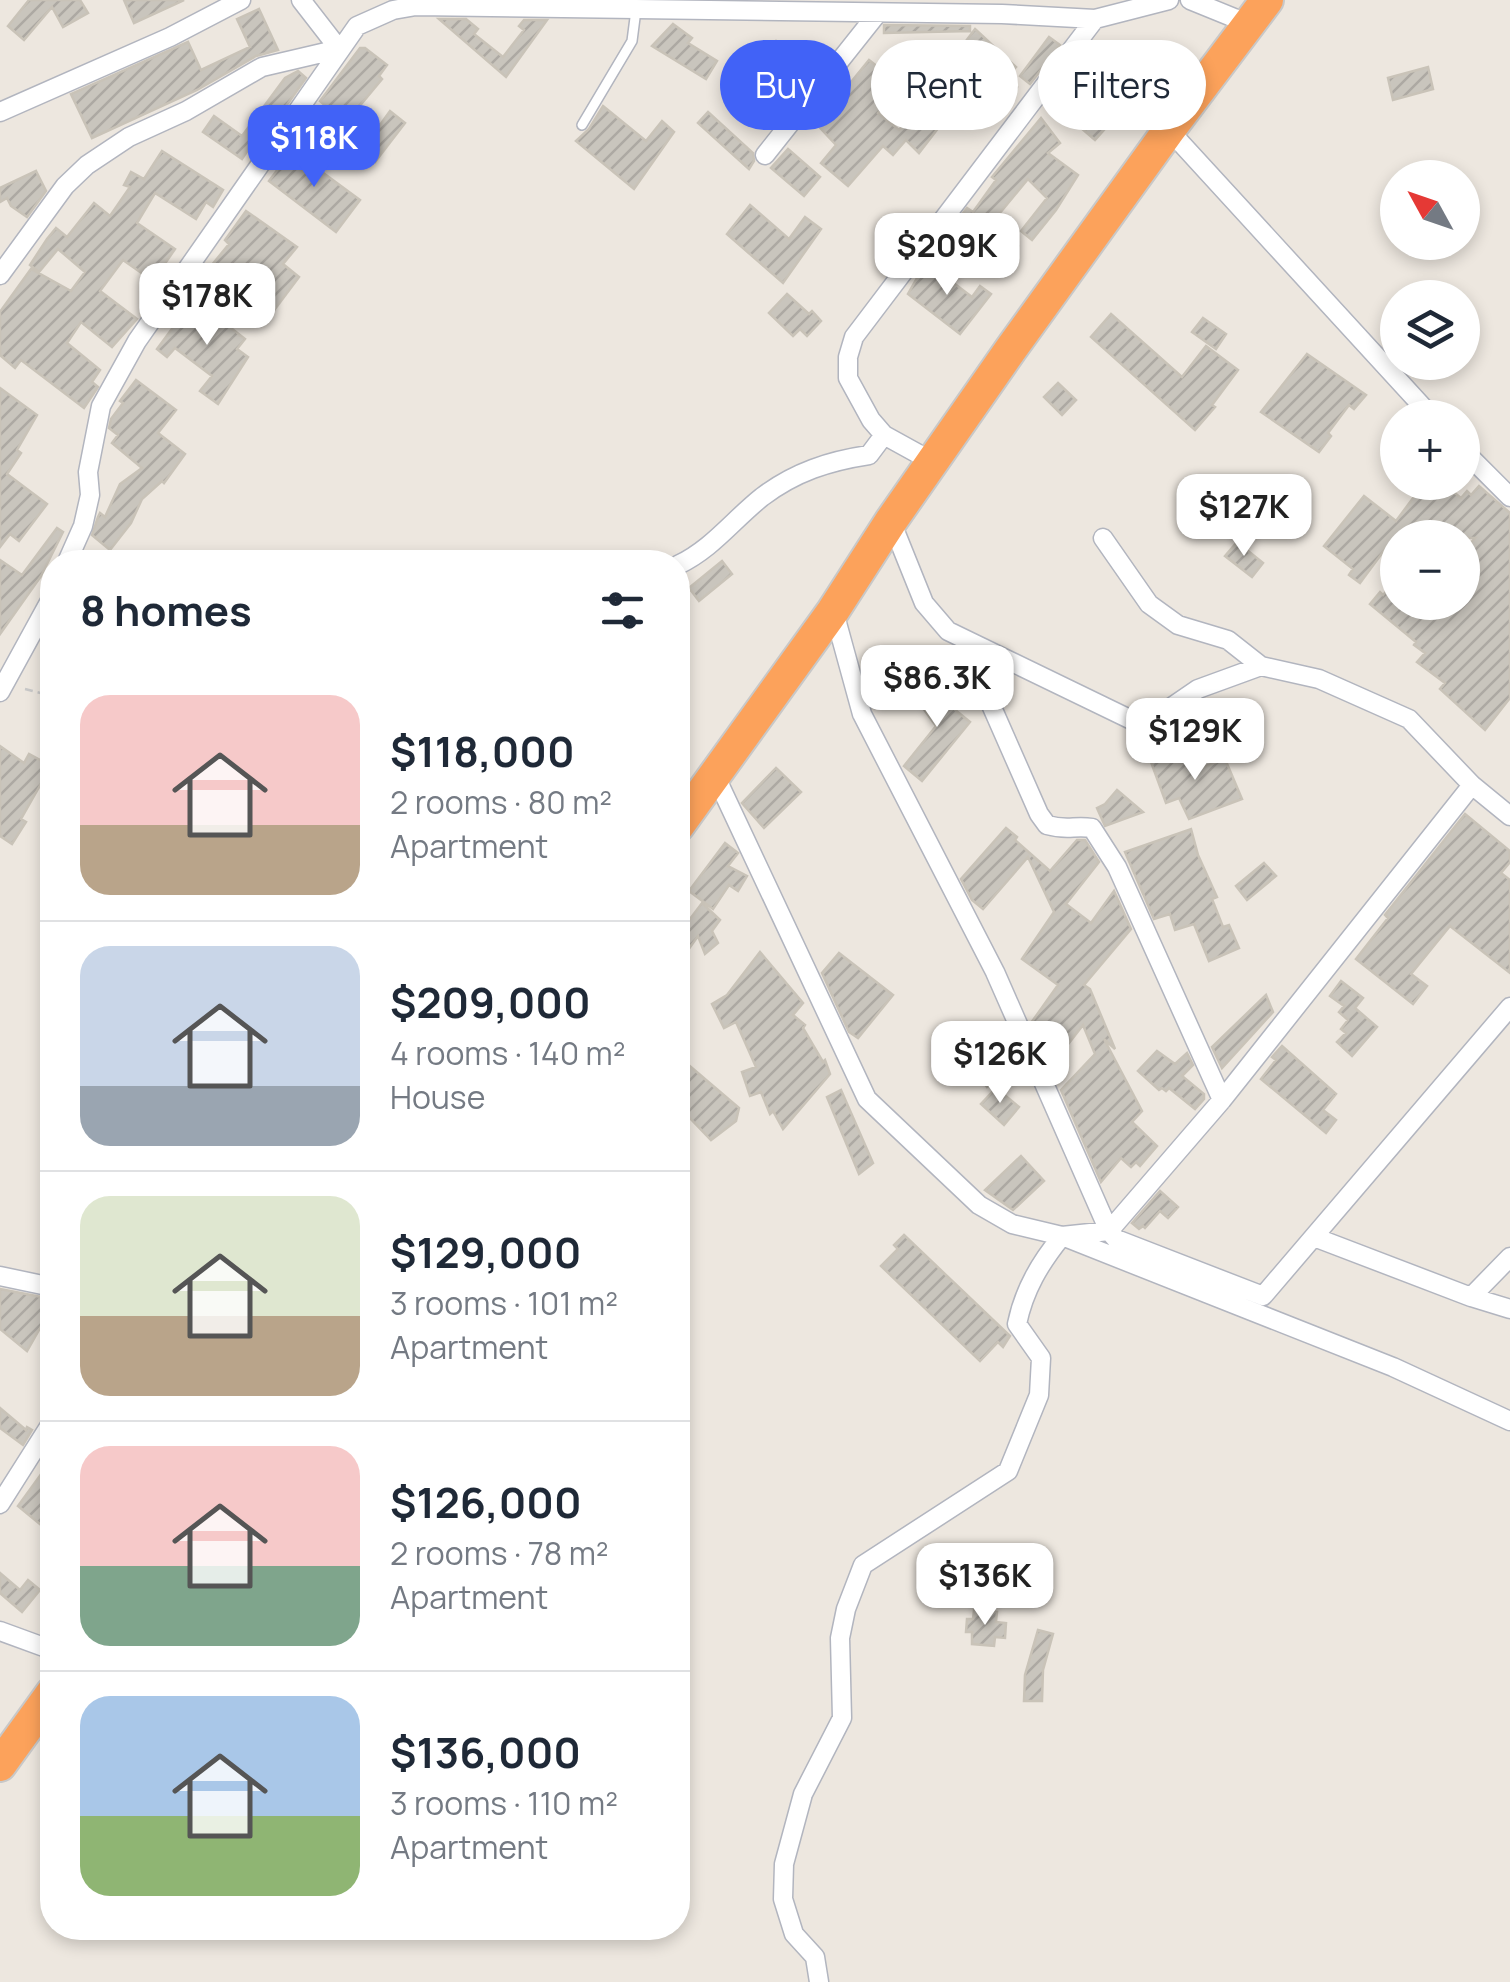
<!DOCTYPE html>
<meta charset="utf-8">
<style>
body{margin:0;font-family:Manrope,sans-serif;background:#f6f6f7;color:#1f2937;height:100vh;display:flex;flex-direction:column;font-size:38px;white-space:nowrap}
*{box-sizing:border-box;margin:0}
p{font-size:32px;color:#747a83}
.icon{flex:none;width:55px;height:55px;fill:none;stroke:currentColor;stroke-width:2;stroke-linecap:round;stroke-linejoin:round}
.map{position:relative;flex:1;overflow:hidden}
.details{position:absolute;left:40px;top:550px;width:650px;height:1390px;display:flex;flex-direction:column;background:#fff;border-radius:40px;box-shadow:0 5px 15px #0003}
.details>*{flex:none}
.top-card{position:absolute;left:720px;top:40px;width:640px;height:90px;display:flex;gap:20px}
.needle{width:65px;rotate:310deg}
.fabs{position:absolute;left:1380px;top:160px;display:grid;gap:20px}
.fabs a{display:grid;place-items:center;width:100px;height:100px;border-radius:50%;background:#fff;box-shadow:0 5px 15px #0003;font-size:50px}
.price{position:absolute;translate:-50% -85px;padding:0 22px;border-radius:20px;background:#fff;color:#222;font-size:32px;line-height:65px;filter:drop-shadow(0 2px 5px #0008)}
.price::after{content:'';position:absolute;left:50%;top:60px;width:30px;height:22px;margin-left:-15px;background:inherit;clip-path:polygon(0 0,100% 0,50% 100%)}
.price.current{background:#4162f7;color:#fff}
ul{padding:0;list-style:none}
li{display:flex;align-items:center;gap:30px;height:250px;padding:0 40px}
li+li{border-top:2px solid #e0e1e3}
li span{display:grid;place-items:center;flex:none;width:280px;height:200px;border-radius:30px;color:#555}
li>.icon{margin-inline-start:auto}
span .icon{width:120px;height:120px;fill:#fffc;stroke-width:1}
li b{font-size:42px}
h2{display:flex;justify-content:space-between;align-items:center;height:120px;padding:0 40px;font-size:42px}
.chip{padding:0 35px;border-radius:45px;background:#fff;box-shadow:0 5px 15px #0003;font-size:35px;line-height:90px}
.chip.current{background:#4162f7;color:#fff}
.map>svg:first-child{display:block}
</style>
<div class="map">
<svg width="1510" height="1982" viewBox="0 0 1510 1982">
<defs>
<pattern id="building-hatch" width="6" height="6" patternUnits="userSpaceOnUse" patternTransform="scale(2.5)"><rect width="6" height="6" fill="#c9c5bd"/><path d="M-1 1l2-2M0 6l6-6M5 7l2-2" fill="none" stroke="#ada9a3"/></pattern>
</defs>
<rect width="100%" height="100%" fill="#ede7df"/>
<path fill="url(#building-hatch)" stroke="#c9c3b8" stroke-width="2.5" d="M 29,0 L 80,0 L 88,13 L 63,27 L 52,7 L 24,40 L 8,26 Z
M 124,0 L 184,0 L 134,23 Z
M 259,9 L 278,50 L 256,56 L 197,90 L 92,138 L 71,94 L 188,42 L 201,70 L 250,47 L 237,19 Z
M 439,19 L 466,19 L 478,29 L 474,34 L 503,57 L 524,30 L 519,26 L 524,20 L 547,20 L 506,77 Z
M 673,24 L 692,38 L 688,43 L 717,61 L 706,79 L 652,46 Z
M 884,25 L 970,26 L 970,31 L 884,33 Z
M 975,29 L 1016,67 L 1008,75 L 1017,87 L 992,116 L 978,102 L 970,111 L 959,101 L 919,153 L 906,140 L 893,155 L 883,146 L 848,186 L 821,163 L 836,145 L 811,118 L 826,104 L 824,102 L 841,81 L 847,87 L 869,60 L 900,84 L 878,113 L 899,130 L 923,101 L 896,79 L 916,54 L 941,74 Z
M 1049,37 L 1060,45 L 1030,84 L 1020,76 Z
M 776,41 L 807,70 L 771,108 L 737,81 Z
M 360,48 L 365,48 L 387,65 L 379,76 L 382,79 L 358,108 L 380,125 L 390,111 L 405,123 L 375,162 L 318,119 L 327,107 L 320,101 Z
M 1079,61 L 1103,80 L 1107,75 L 1125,90 L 1098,125 L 1104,130 L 1095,140 L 1080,127 L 1104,99 L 1076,77 L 1054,105 L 1049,100 Z
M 1428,67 L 1433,89 L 1393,100 L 1388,78 Z
M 298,71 L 306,78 L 259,144 L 254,141 L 242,159 L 203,132 L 214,116 L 242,136 L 285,78 Z
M 603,106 L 646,141 L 662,121 L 674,132 L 634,189 L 576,141 L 589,129 Z
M 708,112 L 753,153 L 754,161 L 749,169 L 698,123 Z
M 1041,118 L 1060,143 L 1048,153 L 1078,175 L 1056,210 L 1032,240 L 1021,231 L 1047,198 L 1028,179 L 990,225 L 1018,246 L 1000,270 L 965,243 L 958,253 L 950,247 L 936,266 L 928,260 L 967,208 L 973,212 L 996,180 L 992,177 Z
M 288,147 L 360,200 L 336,232 L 269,181 L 284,161 L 280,158 Z
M 788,149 L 820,177 L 804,196 L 771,168 Z
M 162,151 L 223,190 L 213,207 L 206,202 L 196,219 L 155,193 L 137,223 L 175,249 L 153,281 L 123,260 L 100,291 L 137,319 L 112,347 L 81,322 L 67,343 L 100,370 L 92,382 L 98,387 L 84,408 L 21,360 L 15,368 L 0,355 L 0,312 L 31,269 L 71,291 L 85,272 L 58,249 L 39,272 L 30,265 L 47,239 L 56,228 L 67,237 L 94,203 L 110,216 L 130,187 L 124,185 L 131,172 L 144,179 Z
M 36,171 L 46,191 L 27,217 L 11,206 L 7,198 L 0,202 L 0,188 Z
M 750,205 L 789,239 L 805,217 L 821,229 L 783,283 L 727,234 Z
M 246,211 L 297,247 L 283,264 L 299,277 L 272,313 L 211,266 L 229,244 L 225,240 Z
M 926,262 L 972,297 L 980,286 L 991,294 L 960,334 L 908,294 Z
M 787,294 L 809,314 L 812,311 L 821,321 L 807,336 L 800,329 L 793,336 L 769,313 Z
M 194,299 L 245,339 L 237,349 L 248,357 L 218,404 L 200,391 L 212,376 L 175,348 L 167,357 L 157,349 Z
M 1111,314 L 1182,377 L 1206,346 L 1238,370 L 1212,405 L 1215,407 L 1195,430 L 1091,337 Z
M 1203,318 L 1226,334 L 1216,349 L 1192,332 Z
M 1307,354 L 1366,395 L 1354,409 L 1349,405 L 1328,433 L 1331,436 L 1319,452 L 1261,412 Z
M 136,380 L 176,410 L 158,433 L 185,454 L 164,483 L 162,481 L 142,499 L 131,523 L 110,550 L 92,535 L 98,517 L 100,513 L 105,517 L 120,484 L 142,468 L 112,443 L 118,435 L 109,428 L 111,419 L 123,403 L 120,401 Z
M 1058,383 L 1076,400 L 1062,415 L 1044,397 Z
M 0,388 L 37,415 L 17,450 L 21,453 L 7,474 L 47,504 L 19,541 L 10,534 L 0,547 Z
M 1425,482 L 1441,482 L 1461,498 L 1467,491 L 1471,495 L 1479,486 L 1510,513 L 1510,698 L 1485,730 L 1440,689 L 1445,683 L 1417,662 L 1425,653 L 1414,645 L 1416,642 L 1370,604 L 1380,592 L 1383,595 L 1398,578 L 1398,602 L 1462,602 L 1462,553 L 1475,538 L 1394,537 L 1360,583 L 1349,575 L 1353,569 L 1324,546 L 1364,496 L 1396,521 Z
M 57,528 L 63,532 L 41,576 L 0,634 L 0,560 L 22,575 Z
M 1237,542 L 1263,563 L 1252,577 L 1225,556 Z
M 722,561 L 732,574 L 699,601 L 689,588 Z
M 944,677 L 956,695 L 948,704 L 970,722 L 922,781 L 904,766 L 936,726 L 920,704 Z
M 1181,742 L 1192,771 L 1225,759 L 1242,799 L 1189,819 L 1179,798 L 1166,803 L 1151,762 L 1164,757 L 1161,750 Z
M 0,746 L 24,763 L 29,754 L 51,766 L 21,819 L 26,822 L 12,844 L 0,836 Z
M 776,768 L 801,792 L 764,828 L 742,803 Z
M 1117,790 L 1143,812 L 1105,826 L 1097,808 L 1105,804 Z
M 1465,814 L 1510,851 L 1510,862 L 1501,873 L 1510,880 L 1510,973 L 1450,926 L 1411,974 L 1427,986 L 1413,1004 L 1356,959 L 1388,918 L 1385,915 Z
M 1006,828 L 1017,837 L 1015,840 L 1050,871 L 1077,840 L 1085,840 L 1099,862 L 1066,904 L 1091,923 L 1114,891 L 1131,929 L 1084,985 L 1090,989 L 1115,1049 L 1104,1039 L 1142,1111 L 1132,1122 L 1157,1146 L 1140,1166 L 1136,1162 L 1131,1167 L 1121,1158 L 1101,1182 L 1061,1090 L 1095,1054 L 1083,1025 L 1062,1052 L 1053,1045 L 1050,1049 L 1039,1040 L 1031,1023 L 1058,985 L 1022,959 L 1054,912 L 1028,857 L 983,909 L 972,900 L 961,879 Z
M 1191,829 L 1198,855 L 1217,897 L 1212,899 L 1223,927 L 1229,925 L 1239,948 L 1209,961 L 1194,924 L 1175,930 L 1170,914 L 1154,919 L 1125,852 Z
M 725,843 L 738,853 L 728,866 L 747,876 L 738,891 L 729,885 L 713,909 L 689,891 Z
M 1264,863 L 1276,876 L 1247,900 L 1236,886 Z
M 702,903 L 720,920 L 712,931 L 718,943 L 705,954 L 698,936 L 678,964 L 678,935 Z
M 760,952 L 803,1003 L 793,1015 L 805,1025 L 803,1028 L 823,1062 L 825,1060 L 830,1074 L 783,1129 L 773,1111 L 770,1114 L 761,1092 L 750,1096 L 742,1072 L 756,1067 L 736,1022 L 724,1028 L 712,1004 L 727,995 Z
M 839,953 L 893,995 L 858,1038 L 849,1032 L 822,973 Z
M 1341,981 L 1363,998 L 1355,1008 L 1377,1027 L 1352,1056 L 1337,1042 L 1346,1033 L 1341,1029 L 1348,1020 L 1339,1012 L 1344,1006 L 1330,996 Z
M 1266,995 L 1273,1012 L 1222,1068 L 1212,1047 Z
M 976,1033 L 999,1065 L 996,1068 L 1002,1076 L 987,1087 L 957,1047 Z
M 1282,1046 L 1336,1094 L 1323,1110 L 1336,1120 L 1326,1133 L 1261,1079 L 1276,1060 L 1272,1057 Z
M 1157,1051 L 1175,1064 L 1187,1053 L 1193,1065 L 1182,1076 L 1204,1094 L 1204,1099 L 1195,1109 L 1169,1088 L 1166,1091 L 1162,1088 L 1159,1090 L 1138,1071 Z
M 678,1056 L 739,1108 L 736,1121 L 711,1140 L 685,1113 L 689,1108 L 678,1098 Z
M 996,1088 L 1019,1107 L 1004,1125 L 981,1104 Z
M 841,1090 L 873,1163 L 859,1174 L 827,1097 Z
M 1021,1156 L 1044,1181 L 1013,1210 L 985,1190 Z
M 1160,1191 L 1178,1207 L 1168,1218 L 1160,1211 L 1145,1228 L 1143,1226 L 1139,1229 L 1132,1223 Z
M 904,1235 L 1010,1336 L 1003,1347 L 998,1342 L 980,1361 L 881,1266 L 898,1249 L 894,1245 Z
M 0,1289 L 52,1299 L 52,1307 L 27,1351 L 0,1329 Z
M 0,1408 L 26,1430 L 27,1427 L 32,1430 L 23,1445 L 0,1428 Z
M 52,1459 L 52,1534 L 18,1506 Z
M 0,1573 L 20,1590 L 28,1580 L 40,1590 L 22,1612 L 0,1593 Z
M 974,1610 L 997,1612 L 996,1622 L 1006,1623 L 1005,1638 L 995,1637 L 994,1646 L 972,1644 L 972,1632 L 966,1632 L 967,1619 L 973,1619 Z
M 1038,1630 L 1053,1634 L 1043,1670 L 1042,1701 L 1024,1701 L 1025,1675 Z"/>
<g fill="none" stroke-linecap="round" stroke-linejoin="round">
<g stroke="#b2b5bf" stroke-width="12">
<path id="lane" d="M 582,125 L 632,41 L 636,10"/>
</g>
<g stroke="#b2b5bf" stroke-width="21">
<path id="street" d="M 1190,0 L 1249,24
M 0,112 L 170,37 L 241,0
M 1169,130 L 1433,418
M 765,155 L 877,14
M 0,275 L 65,186 L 87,165 L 129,137 L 186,111 L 262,67 L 339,49 L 301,0
M 1462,449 L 1510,497
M 933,462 L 884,435 L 871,420 L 848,378 L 848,357 L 854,337 L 1095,19
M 891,521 L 924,603 L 948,631 L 1144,726 L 1198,689 L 1261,666
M 1103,538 L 1149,604 L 1178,625 L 1228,640 L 1261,666 L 1319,679 L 1409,719 L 1472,785 L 1510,816
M 67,562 L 83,526 L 90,495 L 88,472 L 101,406 L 137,341 L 357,26 L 393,10 L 416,6 L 1002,14 L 1095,19 L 1169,0
M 678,565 C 712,549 733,520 762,497 C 795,472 829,461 869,455 L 884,435
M 834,612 L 862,714 L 995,972 L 1109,1231 L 1116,1239 L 1263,1296 L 1510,1007
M 962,639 L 1039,814 L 1047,825 C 1068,831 1074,825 1092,828 L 1117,867 L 1222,1100
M 0,692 L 52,597
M 715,775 L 867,1099 L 979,1205 L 1012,1224 L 1062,1236 L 1109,1231 L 1222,1100 L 1472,785
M 1314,1237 L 1471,1297 L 1510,1257
M 0,1276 L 52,1287
M 1471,1297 L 1510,1309
M 0,1504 L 52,1422
M 0,1631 L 52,1650
M 819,1982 L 815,1957 L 794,1934 L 783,1899 L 784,1864 L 803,1794 L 842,1718 L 840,1638 L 846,1609 L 863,1565 L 1008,1471 L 1039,1395 L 1041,1358 L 1017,1324 C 1024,1290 1040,1263 1062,1236 L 1393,1367 L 1510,1421"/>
</g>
<g stroke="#c8c8c8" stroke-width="36">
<path id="highway" d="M 678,826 L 833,611 L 891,521 L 1011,349 L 1169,130 L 1267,0
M 0,1765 L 52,1693"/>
</g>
<path stroke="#c8c8c8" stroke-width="2.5" stroke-dasharray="8 5" stroke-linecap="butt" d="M 25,689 L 52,696"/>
<use href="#lane" stroke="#fff" stroke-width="9"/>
<use href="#street" stroke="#fff" stroke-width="18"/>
<use href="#highway" stroke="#fca25b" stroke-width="32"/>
</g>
</svg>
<div class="fabs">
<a><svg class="needle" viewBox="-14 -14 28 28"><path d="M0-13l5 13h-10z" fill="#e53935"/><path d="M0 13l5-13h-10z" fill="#747a83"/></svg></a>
<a><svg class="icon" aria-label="layers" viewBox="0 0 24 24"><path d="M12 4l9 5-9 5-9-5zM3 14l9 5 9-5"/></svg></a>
<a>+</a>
<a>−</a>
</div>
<b class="price current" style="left:314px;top:190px">$118K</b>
<b class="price" style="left:947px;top:298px">$209K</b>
<b class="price" style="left:207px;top:348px">$178K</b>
<b class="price" style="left:1244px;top:559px">$127K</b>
<b class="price" style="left:937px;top:730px">$86.3K</b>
<b class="price" style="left:1195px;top:783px">$129K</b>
<b class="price" style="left:1000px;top:1106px">$126K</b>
<b class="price" style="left:985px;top:1628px">$136K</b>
<div class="top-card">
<a class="chip current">Buy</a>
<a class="chip">Rent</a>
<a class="chip">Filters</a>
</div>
<section class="details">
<h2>8 homes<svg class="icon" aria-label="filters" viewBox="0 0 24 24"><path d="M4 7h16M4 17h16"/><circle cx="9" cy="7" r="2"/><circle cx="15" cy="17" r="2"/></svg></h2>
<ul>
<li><span style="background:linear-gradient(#f6c9c9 65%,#b9a48a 0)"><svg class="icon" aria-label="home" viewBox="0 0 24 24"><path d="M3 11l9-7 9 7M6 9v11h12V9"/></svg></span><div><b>$118,000</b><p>2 rooms · 80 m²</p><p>Apartment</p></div></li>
<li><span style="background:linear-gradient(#c9d6e8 70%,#9aa5b1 0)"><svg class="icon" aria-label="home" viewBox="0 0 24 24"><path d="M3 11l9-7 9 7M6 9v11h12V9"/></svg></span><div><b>$209,000</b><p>4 rooms · 140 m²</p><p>House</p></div></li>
<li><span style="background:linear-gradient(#dfe7d0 60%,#b9a48a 0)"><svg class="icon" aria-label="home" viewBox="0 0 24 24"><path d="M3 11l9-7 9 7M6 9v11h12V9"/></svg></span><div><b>$129,000</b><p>3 rooms · 101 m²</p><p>Apartment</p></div></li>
<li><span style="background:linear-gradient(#f6c9c9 60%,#7fa58c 0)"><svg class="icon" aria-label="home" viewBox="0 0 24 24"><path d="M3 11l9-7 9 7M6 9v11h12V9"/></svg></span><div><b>$126,000</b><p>2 rooms · 78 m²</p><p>Apartment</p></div></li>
<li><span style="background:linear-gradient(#a9c7e8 60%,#8fb573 0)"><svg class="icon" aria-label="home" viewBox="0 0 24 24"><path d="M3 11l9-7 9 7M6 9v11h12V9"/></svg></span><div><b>$136,000</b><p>3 rooms · 110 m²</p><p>Apartment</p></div></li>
</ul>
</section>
</div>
